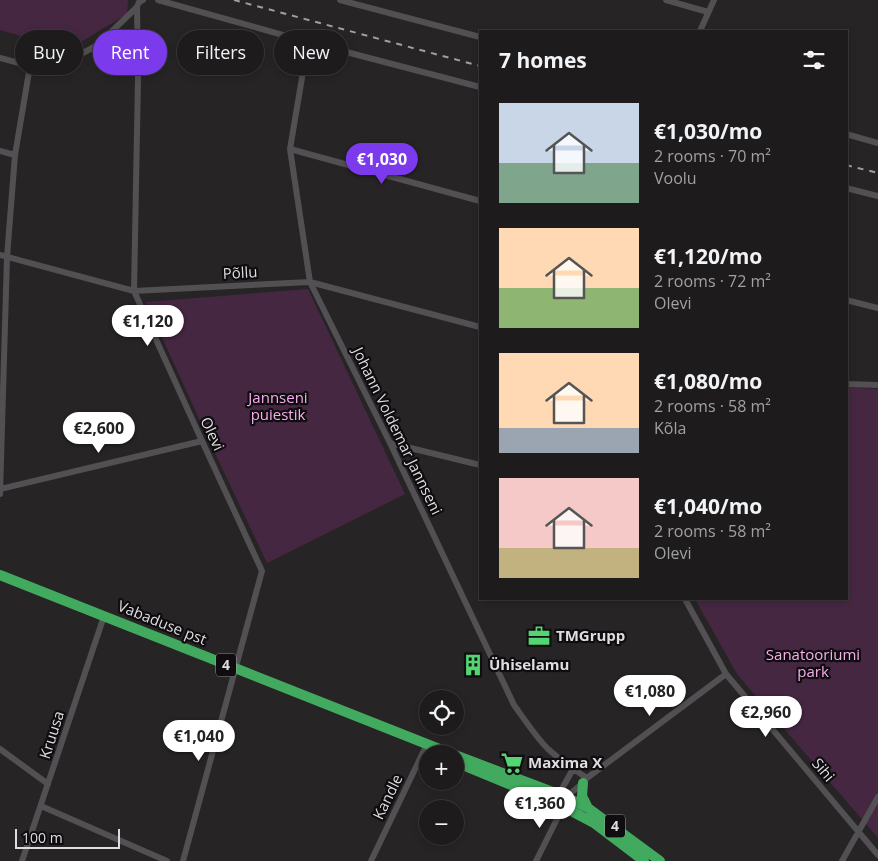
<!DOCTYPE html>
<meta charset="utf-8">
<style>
body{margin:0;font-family:"Open Sans",sans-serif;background:#2a2829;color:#f1f3f6;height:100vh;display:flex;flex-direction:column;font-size:19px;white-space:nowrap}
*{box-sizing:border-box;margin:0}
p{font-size:16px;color:#a0a1a3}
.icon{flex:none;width:28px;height:28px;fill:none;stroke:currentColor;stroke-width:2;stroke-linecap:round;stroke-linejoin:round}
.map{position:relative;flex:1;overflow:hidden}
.drawer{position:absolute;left:479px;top:30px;width:369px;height:570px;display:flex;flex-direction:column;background:#1d1b1c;border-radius:0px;box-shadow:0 2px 8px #0003,0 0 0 1px #3b393b}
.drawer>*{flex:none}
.banner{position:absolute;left:15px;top:30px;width:389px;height:45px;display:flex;gap:10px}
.fabs{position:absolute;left:419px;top:690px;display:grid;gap:10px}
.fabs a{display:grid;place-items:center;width:45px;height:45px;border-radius:50%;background:#1d1b1c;box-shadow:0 2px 8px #0003,0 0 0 1px #3b393b;font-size:25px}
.scale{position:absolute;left:15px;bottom:12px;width:105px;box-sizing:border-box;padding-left:5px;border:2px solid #dfdddf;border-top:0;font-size:14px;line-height:18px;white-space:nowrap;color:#dfdddf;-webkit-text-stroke:4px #0f0d0f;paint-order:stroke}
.price{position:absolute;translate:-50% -42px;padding:0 11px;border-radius:18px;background:#fff;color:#222;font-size:16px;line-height:32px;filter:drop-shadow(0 1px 2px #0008)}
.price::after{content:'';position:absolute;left:50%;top:30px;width:15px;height:11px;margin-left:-8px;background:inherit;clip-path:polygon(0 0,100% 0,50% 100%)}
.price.selected{background:#7c3aed;color:#fff}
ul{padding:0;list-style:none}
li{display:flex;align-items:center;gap:15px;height:125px;padding:0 20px}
li span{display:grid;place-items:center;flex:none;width:140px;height:100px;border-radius:0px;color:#555}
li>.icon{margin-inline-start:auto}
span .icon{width:60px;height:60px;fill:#fffc;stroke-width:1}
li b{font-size:21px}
h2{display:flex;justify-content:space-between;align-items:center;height:60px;padding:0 20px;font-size:21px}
.pill{padding:0 18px;border-radius:22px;background:#1d1b1c;box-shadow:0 2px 8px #0003,0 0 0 1px #3b393b;font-size:18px;line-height:45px}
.pill.selected{background:#7c3aed;color:#fff}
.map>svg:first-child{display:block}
</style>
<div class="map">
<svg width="878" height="861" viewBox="0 0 878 861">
<rect width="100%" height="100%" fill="#272426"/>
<path fill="#462741" d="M 0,0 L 128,0 L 127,14 L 76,45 L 53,45 L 0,30 Z
M 308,289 L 405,494 L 267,563 L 206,434 L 146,302 Z
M 846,387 L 878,389 L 878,838 L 737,674 L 695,599 L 846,599 Z"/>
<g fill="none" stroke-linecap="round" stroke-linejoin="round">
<path stroke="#535053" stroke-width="6" d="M 158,0 L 308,42 L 480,87
M 340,0 L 480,37
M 666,0 L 708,12
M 137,7 L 138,79 L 134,291 L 202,441 L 262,571 L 183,861
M 700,31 L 714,0
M 308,42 L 290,149 L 310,282 L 390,443 L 514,705 C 525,720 535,736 548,749 C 560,760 574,770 587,778
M 0,58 L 30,66 L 61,60 L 81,54 L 94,47 L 109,34 L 137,7 L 139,2 L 143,0
M 846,134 L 878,143
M 290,149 L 480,201
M 0,151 L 15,155
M 846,188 L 878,196
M 0,255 L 134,291 L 310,282 L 480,327
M 846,300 L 878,308
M 846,384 L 878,385
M 390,443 L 480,465
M 0,489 L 202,441
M 0,494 L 7,257 L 15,155 L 30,66
M 685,599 L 726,674 L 878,855
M 0,749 L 48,784
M 560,797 L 559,794 L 573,769
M 41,806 L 167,861
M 22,861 L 104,616
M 371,861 L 427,744
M 536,861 L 561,811 L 566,797 L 583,783 L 587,778 L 726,674
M 842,861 L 878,797"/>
<path stroke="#42aa5e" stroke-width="10" d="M 0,575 L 452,754
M 455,755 L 566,797 L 588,808 L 660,861
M 455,762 L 562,806 L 594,823 L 644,861
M 583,783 L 582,796 L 588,808"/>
<path stroke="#a19ea0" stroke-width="2" stroke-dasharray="6 6" stroke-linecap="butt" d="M 234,0 L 480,66
M 846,165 L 878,173"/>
</g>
<defs>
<g id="office-bare" transform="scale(1.725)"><path d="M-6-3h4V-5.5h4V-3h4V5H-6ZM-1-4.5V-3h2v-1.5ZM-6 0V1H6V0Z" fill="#53d672" stroke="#0f0d0f" stroke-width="2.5" paint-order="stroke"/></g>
<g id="building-bare" transform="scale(1.725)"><path d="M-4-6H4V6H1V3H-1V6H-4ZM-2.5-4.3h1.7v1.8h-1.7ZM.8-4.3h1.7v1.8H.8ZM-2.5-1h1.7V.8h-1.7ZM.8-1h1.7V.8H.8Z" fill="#53d672" stroke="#0f0d0f" stroke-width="2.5" paint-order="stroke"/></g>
<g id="supermarket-bare" transform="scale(1.725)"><path d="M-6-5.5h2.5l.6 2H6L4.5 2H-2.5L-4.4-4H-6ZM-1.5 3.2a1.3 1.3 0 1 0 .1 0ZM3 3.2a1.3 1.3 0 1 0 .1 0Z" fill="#53d672" stroke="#0f0d0f" stroke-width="2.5" paint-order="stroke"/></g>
</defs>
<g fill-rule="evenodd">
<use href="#office-bare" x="539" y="636"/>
<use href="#building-bare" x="473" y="665"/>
<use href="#supermarket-bare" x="512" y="763"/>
</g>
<g text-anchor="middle" stroke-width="4.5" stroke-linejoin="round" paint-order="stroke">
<g fill="#0f0d0f" stroke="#a19fa1" stroke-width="1">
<rect x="216" y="653.5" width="20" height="23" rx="4"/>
<rect x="605" y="814.5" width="20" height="23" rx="4"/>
</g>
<g font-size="14" font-weight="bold" fill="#dfdddf">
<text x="226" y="670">4</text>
<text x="615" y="831">4</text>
</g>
<g font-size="15" fill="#dfdddf" stroke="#0f0d0f">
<text transform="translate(240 273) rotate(-3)" y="5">Põllu</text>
<text transform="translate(397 431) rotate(64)" y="5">Johann Voldemar Jannseni</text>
<text transform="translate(212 434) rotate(65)" y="5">Olevi</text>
<text transform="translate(162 623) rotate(22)" y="5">Vabaduse pst</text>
<text transform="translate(52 735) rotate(-72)" y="5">Kruusa</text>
<text transform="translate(823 770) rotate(50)" y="5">Sihi</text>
<text transform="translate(388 797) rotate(-64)" y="5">Kandle</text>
</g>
<g font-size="15" fill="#f8adec" stroke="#0f0d0f">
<text x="278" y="403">Jannseni<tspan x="278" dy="17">puiestik</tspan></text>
<text x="813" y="660">Sanatooriumi<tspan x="813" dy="17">park</tspan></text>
</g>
<g font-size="15" font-weight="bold" fill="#dfdddf" stroke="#0f0d0f" text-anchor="start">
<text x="556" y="641">TMGrupp</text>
<text x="489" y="670">Ühiselamu</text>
<text x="528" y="768">Maxima X</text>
</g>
</g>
</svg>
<div class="fabs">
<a><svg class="icon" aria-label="locate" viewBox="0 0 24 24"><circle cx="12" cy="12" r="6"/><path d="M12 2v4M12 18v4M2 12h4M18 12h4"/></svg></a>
<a>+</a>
<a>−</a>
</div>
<div class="scale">100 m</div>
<b class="price selected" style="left:382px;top:185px">€1,030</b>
<b class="price" style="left:148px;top:347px">€1,120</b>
<b class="price" style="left:99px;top:454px">€2,600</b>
<b class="price" style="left:650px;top:717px">€1,080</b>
<b class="price" style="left:766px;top:738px">€2,960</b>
<b class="price" style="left:199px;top:762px">€1,040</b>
<b class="price" style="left:540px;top:829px">€1,360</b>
<div class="banner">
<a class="pill">Buy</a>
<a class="pill selected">Rent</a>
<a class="pill">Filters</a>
<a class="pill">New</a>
</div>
<section class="drawer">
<h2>7 homes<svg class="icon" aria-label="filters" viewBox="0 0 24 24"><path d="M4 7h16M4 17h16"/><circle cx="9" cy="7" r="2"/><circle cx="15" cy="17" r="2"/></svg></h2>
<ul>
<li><span style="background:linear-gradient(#c9d6e8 60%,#7fa58c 0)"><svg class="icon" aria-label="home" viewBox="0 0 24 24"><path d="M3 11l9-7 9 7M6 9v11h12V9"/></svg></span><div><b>€1,030/mo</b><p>2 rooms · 70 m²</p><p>Voolu</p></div></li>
<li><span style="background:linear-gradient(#ffd9b3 60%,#8fb573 0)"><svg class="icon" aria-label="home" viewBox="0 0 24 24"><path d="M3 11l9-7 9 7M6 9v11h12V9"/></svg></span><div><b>€1,120/mo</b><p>2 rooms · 72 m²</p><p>Olevi</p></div></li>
<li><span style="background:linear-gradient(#ffd9b3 75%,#9aa5b1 0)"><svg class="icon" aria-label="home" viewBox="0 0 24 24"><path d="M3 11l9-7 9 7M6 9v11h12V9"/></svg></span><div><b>€1,080/mo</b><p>2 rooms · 58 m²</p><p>Kõla</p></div></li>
<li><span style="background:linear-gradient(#f6c9c9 70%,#c2b280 0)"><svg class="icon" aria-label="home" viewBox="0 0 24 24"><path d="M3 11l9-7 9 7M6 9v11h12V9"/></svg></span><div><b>€1,040/mo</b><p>2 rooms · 58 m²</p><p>Olevi</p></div></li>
</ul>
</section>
</div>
